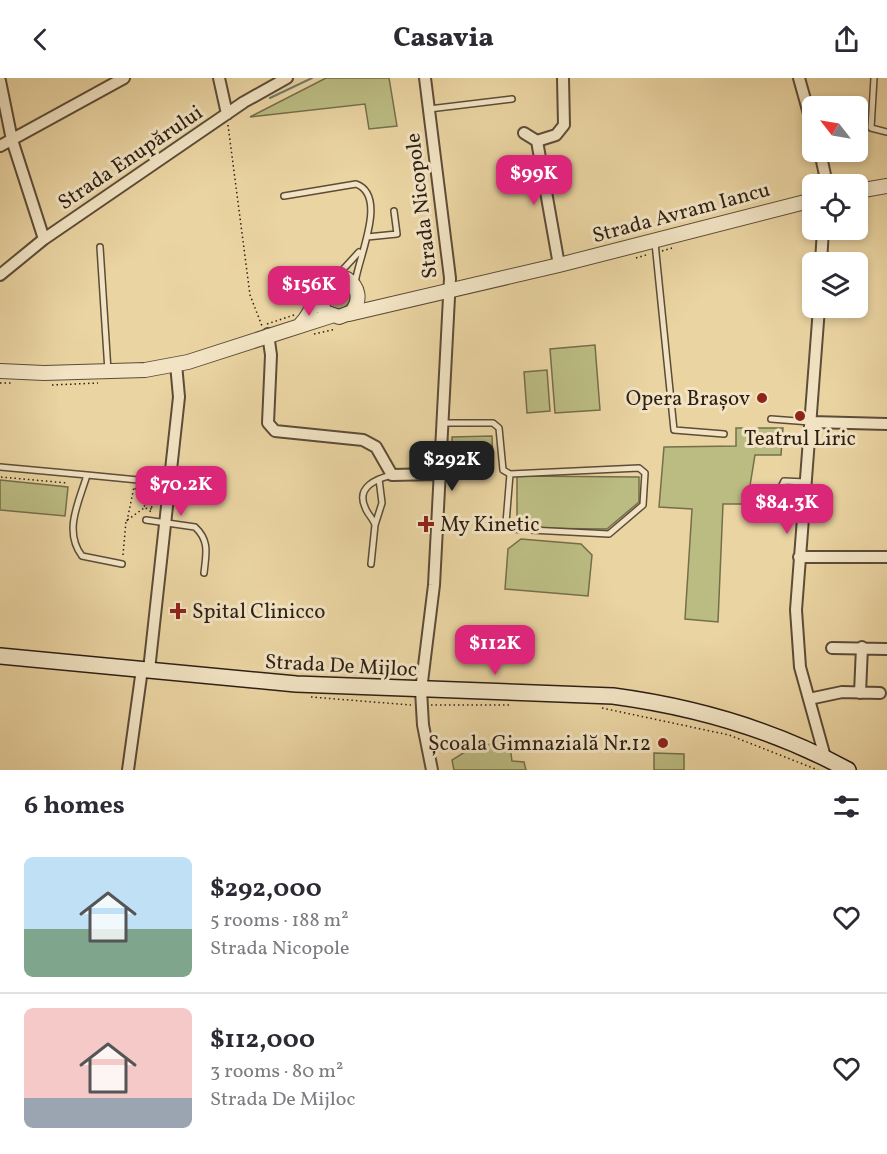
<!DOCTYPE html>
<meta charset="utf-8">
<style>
body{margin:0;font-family:Vollkorn,serif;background:#f2f2f3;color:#2b2b33;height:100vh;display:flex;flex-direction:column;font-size:22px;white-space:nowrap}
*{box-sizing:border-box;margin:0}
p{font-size:20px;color:#7c7c81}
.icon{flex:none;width:33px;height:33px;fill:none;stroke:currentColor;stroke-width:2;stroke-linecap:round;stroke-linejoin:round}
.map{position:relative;height:692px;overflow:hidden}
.side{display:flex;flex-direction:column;background:#fff;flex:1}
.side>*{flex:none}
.needle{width:39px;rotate:301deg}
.buttons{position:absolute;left:802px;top:18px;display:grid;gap:12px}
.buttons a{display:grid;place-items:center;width:66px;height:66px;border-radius:9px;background:#fff;box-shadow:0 3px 9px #0003;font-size:30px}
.price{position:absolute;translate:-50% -51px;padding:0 14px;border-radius:12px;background:#db2777;color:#fff;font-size:20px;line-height:39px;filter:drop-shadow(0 2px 3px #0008)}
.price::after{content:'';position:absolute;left:50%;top:36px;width:18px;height:14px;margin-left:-9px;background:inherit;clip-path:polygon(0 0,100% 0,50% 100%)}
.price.current{background:#222;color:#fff}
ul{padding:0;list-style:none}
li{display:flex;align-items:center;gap:18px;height:150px;padding:0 24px}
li+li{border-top:2px solid #e1e1e2}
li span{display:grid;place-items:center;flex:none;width:168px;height:120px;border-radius:9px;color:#555}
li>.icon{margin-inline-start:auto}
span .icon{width:72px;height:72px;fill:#fffc;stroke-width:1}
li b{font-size:26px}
h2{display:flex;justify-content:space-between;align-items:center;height:72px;padding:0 24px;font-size:26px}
header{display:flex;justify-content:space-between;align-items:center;height:78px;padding:0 24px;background:#fff;font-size:27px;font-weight:800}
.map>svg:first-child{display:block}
</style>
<header><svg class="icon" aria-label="back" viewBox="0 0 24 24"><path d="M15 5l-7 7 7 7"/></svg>Casavia<svg class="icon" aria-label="share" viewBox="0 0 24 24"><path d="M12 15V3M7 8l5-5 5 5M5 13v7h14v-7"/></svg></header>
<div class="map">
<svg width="887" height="692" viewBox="0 0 887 692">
<rect width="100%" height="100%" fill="#ead4a2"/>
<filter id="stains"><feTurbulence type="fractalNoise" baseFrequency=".00333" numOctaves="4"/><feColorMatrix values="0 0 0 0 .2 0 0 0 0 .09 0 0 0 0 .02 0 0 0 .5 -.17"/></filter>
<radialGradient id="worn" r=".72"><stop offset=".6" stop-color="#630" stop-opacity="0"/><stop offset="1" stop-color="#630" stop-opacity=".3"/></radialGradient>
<path fill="#bbbc82" stroke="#746e4b" stroke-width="1.5" d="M 326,0 L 389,0 L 397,48 L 369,51 L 365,26 L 250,39 Z
M326 219a12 12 0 1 1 24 0a12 12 0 1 1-24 0Z
M 595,267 L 600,332 L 555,335 L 550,271 Z
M 547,292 L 550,333 L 527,335 L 524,294 Z
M 736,350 L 783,350 L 781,377 L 755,377 L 747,426 L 723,426 L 718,544 L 685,541 L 692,431 L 659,429 L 664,369 L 736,368 Z
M 492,358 L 493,393 L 453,394 L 452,359 Z
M 517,398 L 639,399 L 639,424 L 607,451 L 517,450 Z
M 0,402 L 68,409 L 65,438 L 0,432 Z
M 521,461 L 581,466 L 592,477 L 588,518 L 505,511 L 508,471 Z
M 509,661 L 512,683 L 524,684 L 526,692 L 454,692 L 452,682 L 468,672 Z
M 654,675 L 684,676 L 684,692 L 654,692 Z"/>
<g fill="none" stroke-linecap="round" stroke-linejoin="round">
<path stroke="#6d7b6d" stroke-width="2" d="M 270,20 L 312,0"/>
<g stroke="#5c4c38" stroke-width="8">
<path id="service" d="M 874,0 L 871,50 L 887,54
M 429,31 L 512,21
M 284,118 L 356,106 C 389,118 357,182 355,206
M 367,159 L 397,156 L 394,133
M 655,165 L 674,352 L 724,356
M 100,169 L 108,293
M 337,198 L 359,174
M 771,341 L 810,344
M 442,345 L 493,345 L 499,350 L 503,392 L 510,396 L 639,390 L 645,395 L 643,427 L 609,456 L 511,451 L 506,445 L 510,396
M 0,389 L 87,397 C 79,424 63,453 82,478 L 122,486
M 87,397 L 169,405
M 782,407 L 784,403 L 806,404
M 146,442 L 195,449 C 210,463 206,476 204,495
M 375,447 C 373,440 367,436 365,429 C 356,409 376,401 392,397
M 371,486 L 375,447 L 382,425 L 379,401"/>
</g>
<g stroke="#5c4c38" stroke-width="14">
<path id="minor" d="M 219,0 L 227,36
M 425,0 L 450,200 L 434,507 L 421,612 L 423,647 L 432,692
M 799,0 L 813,50
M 0,3 L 12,62 L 44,161
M 524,55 L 537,63 L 559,187
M 537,63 L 556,57 L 564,47 L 563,0
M 0,68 L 124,0
M 820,74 L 827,106
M 821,184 L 823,152
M 0,197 L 44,161 L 244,24 L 287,0
M 819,230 L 796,532 L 800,589 L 825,679
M 268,256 L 271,277 L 268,345 L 275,353 L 363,362 L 376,369 L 392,397 L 438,396
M 811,344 L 887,346
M 799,479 L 887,479
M 832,570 L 886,571
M 149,592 L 179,319 L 176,286
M 860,615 L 862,569
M 809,621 L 842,614 L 880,615
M 128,692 L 142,591"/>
</g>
<g stroke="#5c4c38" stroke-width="16">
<path id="tertiary" d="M 858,113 L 887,108
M 349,236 L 559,187 L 813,122
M 301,246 C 315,232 317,210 329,201 L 347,201 C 359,209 361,222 352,234 L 339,239 L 325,234 L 318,218
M 0,293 L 44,295 L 145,292 L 188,284 L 331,238"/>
</g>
<g stroke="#2d1f14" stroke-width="18">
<path id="secondary" d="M 0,578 L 296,606 L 613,618 C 695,629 775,652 848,692"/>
</g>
<path stroke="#2d1f14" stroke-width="1.5" stroke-dasharray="1.5 3" stroke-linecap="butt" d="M 228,47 L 250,217 L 262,248
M 808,137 L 813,137
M 662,173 L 672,170
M 636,180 L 649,176
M 267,246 L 294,237
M 314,256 L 336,251
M 0,305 L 11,305
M 52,307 L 98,305
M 430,386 L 430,376
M 1,399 L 67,405
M 147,409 L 151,422
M 135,410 L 143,425
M 150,434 L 153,425 L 146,422 L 144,430 L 152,431
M 127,443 L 134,409
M 123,477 L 126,443 L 144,430
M 311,619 L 411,627
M 431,627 L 510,627
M 602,630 L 729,657 L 818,692"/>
<use href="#service" stroke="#f1e3c3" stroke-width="5"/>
<use href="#minor" stroke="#f1e3c3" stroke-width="10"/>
<use href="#tertiary" stroke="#f1e3c3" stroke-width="14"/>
<use href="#secondary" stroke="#f1e3c3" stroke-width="15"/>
</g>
<g fill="#8f2418" stroke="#f1e3c3" stroke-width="2">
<circle cx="762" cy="320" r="6"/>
<circle cx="800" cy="338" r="6"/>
<path d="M423 437h6v6h6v6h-6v6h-6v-6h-6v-6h6z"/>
<path d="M175 524h6v6h6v6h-6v6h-6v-6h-6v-6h6z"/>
<circle cx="663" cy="665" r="6"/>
</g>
<g text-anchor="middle" stroke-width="6" stroke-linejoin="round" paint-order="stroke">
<g font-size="21" fill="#2d1f14" stroke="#f1e3c3">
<text transform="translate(130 79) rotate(-34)" y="7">Strada Enupărului</text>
<text transform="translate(421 128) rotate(-97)" y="7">Strada Nicopole</text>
<text transform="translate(681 134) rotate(-15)" y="7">Strada Avram Iancu</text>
<text transform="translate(341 587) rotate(3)" y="7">Strada De Mijloc</text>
</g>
<g font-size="21" fill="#2d1f14" stroke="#f1e3c3" text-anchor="end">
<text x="750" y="327">Opera Brașov</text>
<text x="800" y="367" text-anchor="middle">Teatrul Liric</text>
<text x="440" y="453" text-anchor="start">My Kinetic</text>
<text x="192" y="540" text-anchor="start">Spital Clinicco</text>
<text x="651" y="672">Școala Gimnazială Nr.12</text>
</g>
</g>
<rect width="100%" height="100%" filter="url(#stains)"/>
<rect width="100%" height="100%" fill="url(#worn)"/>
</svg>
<div class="buttons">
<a><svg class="needle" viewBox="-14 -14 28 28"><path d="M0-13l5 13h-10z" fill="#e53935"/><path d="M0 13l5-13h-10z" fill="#7c7c81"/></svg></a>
<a><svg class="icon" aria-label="locate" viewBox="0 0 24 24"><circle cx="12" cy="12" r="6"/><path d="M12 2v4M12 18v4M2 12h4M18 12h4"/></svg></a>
<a><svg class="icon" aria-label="layers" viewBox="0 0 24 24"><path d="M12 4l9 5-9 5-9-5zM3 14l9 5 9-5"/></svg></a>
</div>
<b class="price" style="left:534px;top:128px">$99K</b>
<b class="price" style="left:309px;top:239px">$156K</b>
<b class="price current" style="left:452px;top:414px">$292K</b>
<b class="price" style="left:181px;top:439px">$70.2K</b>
<b class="price" style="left:787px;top:457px">$84.3K</b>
<b class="price" style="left:495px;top:598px">$112K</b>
</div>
<section class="side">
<h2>6 homes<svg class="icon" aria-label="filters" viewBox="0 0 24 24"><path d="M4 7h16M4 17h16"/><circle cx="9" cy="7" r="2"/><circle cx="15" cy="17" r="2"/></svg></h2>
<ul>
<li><span style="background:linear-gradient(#bfe0f5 60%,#7fa58c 0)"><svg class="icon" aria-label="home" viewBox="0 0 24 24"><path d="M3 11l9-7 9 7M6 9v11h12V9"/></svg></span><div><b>$292,000</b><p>5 rooms · 188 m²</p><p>Strada Nicopole</p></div><svg class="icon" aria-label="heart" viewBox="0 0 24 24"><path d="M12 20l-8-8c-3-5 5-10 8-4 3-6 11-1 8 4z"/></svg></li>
<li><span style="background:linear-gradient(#f6c9c9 75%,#9aa5b1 0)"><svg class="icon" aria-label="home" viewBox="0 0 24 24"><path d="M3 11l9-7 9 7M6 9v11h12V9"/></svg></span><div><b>$112,000</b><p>3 rooms · 80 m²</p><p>Strada De Mijloc</p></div><svg class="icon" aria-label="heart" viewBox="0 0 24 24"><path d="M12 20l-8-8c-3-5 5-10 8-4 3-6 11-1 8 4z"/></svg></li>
</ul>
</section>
